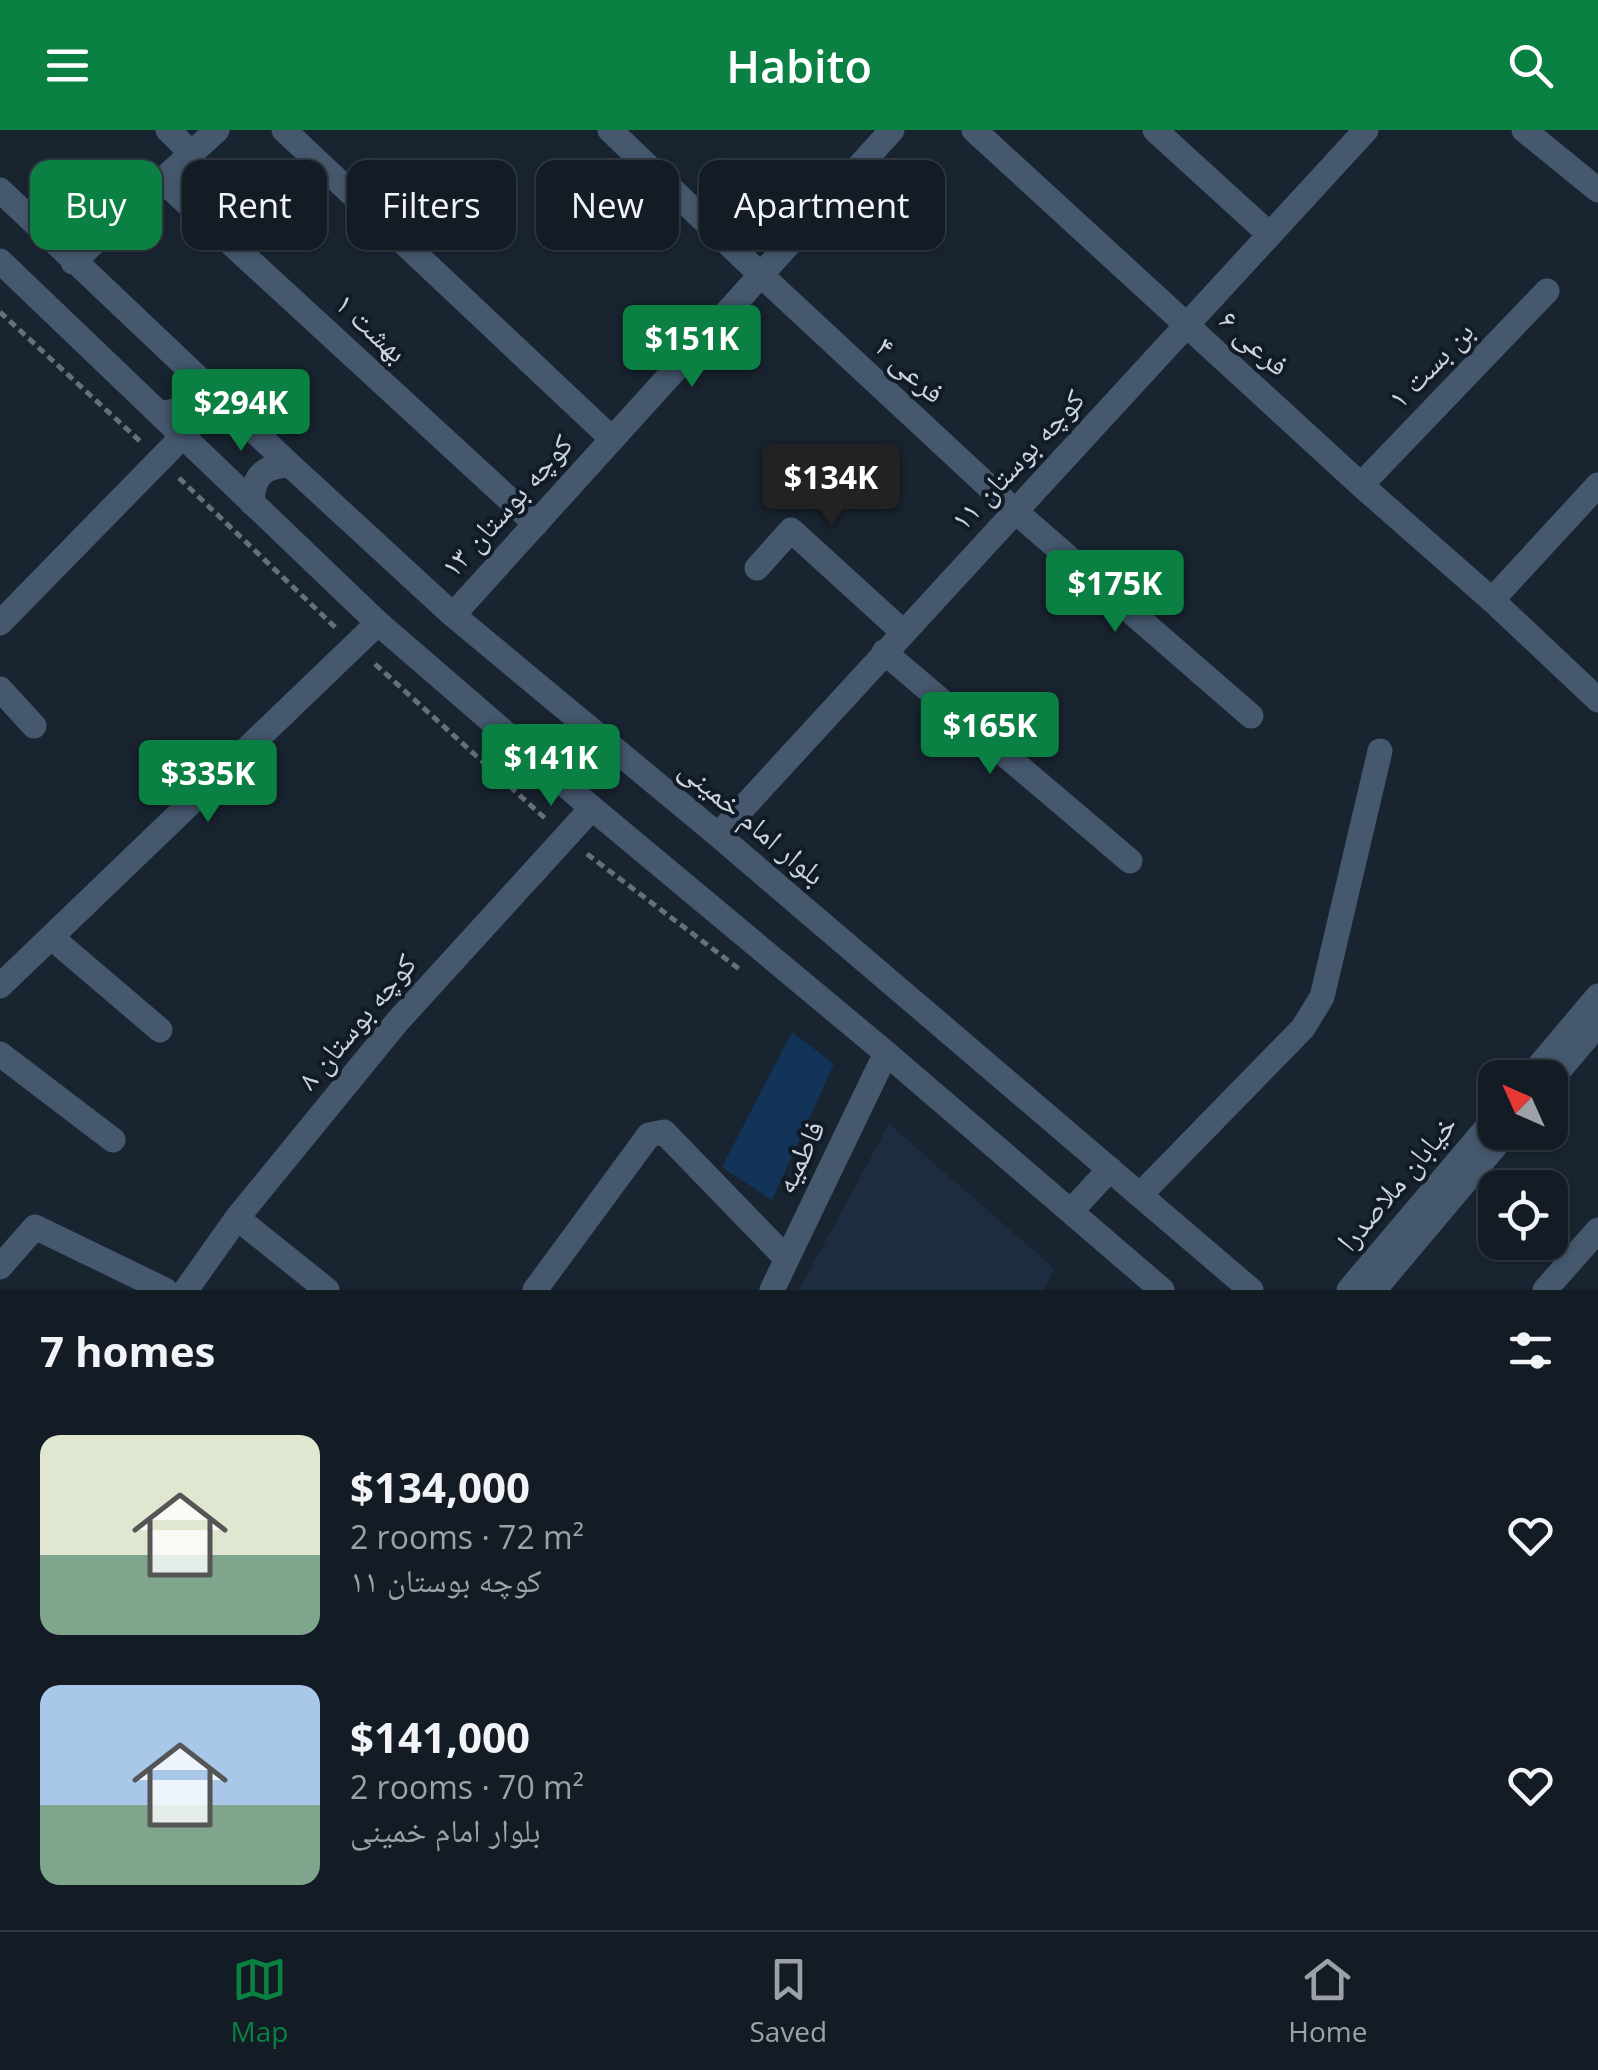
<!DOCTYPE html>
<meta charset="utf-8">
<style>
body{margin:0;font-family:"Open Sans","Noto Naskh Arabic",sans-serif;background:#1c242d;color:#f1f3f6;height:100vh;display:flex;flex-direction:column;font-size:38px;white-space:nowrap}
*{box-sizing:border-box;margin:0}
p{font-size:32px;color:#9da1a7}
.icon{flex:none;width:55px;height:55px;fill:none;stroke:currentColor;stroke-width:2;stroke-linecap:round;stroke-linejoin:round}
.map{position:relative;height:1160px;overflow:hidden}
.sheet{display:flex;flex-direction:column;background:#131b25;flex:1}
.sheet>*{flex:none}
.guide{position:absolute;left:30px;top:30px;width:1000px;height:90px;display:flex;gap:20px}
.needle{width:65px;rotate:315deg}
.controls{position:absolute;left:1478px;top:930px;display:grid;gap:20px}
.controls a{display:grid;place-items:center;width:90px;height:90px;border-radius:20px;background:#131b25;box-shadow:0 2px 8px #0004,0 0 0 2px #323942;font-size:50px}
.price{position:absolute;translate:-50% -85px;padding:0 22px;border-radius:10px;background:#0b8043;color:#fff;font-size:32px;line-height:65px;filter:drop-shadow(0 2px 5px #0008)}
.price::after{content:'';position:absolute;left:50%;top:60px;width:30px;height:22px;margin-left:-15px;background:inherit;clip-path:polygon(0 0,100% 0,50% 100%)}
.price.active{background:#222;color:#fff}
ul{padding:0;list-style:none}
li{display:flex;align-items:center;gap:30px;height:250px;padding:0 40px}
li span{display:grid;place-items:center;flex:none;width:280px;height:200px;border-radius:20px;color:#555}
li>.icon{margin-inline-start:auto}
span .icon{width:120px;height:120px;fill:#fffc;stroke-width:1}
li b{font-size:42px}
h2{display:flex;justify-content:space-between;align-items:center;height:120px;padding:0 40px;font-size:42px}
.pill{padding:0 35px;border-radius:20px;background:#131b25;box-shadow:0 2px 8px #0004,0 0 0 2px #323942;font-size:35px;line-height:90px}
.pill.active{background:#0b8043;color:#fff}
header{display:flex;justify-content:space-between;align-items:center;height:130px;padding:0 40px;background:#0b8043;color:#fff;font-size:45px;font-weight:600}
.tab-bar{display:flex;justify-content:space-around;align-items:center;height:140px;border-top:2px solid #323942;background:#131b25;font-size:28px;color:#9da1a7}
.tab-bar a{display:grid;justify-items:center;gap:5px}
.tab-bar .active{color:#0b8043}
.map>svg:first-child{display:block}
</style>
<header><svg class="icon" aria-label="menu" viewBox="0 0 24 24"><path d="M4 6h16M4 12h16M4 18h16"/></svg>Habito<svg class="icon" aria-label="search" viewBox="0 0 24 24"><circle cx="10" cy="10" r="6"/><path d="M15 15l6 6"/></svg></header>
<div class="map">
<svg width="1598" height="1160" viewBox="0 0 1598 1160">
<rect width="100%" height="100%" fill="#192431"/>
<path fill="#1d2c3e" d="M 889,994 L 1055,1139 L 1043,1160 L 799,1160 Z"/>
<path fill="#123458" d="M 792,902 L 834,934 L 772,1070 L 722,1037 Z"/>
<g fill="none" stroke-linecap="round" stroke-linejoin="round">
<path stroke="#666f7a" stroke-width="5" stroke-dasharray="8 5" stroke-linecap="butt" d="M 0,182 L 142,313
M 179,348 L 337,499
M 375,534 L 548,691
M 587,724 L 742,841"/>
<path stroke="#45586e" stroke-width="25" d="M 168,0 L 191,23
M 284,0 L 611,308
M 610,0 L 761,145 L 1016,382 L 1251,586
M 974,0 L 1361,355 L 1492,470 L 1598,570
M 1155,0 L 1269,104
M 1524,0 L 1598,60
M 162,50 L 536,394
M 0,60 L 290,335 L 453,485 L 718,705 L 1251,1160
M 0,131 L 378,493 L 592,678 L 886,923 L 1162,1160
M 73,132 L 217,0
M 159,283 C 186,282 195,272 194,245
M 1361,355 L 1547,161
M 252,373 C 253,346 263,336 290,335
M 757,438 L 791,400 L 903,502
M 1492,470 L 1598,355
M 453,485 L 892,0
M 0,493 L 183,306
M 884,522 L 1130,731
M 0,559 L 34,596
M 718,705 L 1366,0
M 51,807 L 160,900
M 0,856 L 378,493
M 0,924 L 113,1010
M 1529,948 L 1598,866
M 1550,951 L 1598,894
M 1140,1065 L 1303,898 L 1322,867 L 1380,621
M 1071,1081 L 1110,1039
M 237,1088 L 327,1160
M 0,1137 L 35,1097 L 165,1160
M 186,1160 L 237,1088 L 397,892 L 592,678
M 535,1160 L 649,1005 L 664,1002 L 787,1129
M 772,1160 L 886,923
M 1349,1160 L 1495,988
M 1374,1160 L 1507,1002
M 1545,1160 L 1598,1100"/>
</g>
<g text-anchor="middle" stroke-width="8" stroke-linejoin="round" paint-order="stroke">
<g font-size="30" fill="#ccd3dc" stroke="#101b27">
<text transform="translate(371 198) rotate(43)" y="10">بهشت ۱</text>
<text transform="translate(1254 213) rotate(42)" y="10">فرعی ۶</text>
<text transform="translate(1431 235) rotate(-46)" y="10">بن بست ۱</text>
<text transform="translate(910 240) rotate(43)" y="10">فرعی ۴</text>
<text transform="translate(1018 330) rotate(-47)" y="10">کوچه بوستان ۱۱</text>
<text transform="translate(507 376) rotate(-48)" y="10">کوچه بوستان ۱۳</text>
<text transform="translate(752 692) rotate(40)" y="10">بلوار امام خمینی</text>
<text transform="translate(357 892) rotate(-50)" y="10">کوچه بوستان ۸</text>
<text transform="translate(800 1027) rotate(-64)" y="10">فاطمیه</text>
<text transform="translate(1397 1053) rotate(-50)" y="10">خیابان ملاصدرا</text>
</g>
</g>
</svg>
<div class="controls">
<a><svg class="needle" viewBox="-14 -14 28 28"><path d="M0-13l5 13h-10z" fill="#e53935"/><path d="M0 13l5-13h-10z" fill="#9da1a7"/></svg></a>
<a><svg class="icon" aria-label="locate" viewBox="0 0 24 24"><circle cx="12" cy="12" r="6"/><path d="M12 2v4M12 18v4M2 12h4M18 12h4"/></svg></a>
</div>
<b class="price" style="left:692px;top:260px">$151K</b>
<b class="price" style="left:241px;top:324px">$294K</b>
<b class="price active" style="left:831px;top:399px">$134K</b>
<b class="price" style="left:1115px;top:505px">$175K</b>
<b class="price" style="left:990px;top:647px">$165K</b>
<b class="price" style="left:551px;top:679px">$141K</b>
<b class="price" style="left:208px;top:695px">$335K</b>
<div class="guide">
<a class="pill active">Buy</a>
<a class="pill">Rent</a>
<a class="pill">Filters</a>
<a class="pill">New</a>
<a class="pill">Apartment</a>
</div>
</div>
<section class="sheet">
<h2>7 homes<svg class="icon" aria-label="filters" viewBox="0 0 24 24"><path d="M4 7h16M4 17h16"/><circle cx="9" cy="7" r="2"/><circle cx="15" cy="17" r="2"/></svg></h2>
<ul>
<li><span style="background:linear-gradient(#dfe7d0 60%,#7fa58c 0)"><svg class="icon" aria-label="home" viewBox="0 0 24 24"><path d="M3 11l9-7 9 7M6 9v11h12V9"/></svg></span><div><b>$134,000</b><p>2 rooms · 72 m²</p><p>کوچه بوستان ۱۱</p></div><svg class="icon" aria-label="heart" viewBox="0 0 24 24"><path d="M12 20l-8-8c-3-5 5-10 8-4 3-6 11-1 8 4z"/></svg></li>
<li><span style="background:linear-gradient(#a9c7e8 60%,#7fa58c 0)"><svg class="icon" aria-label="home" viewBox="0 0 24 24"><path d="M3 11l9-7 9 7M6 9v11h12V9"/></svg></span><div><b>$141,000</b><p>2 rooms · 70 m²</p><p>بلوار امام خمینی</p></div><svg class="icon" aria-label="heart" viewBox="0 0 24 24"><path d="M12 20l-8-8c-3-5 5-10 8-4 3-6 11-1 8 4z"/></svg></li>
</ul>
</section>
<nav class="tab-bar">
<a class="active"><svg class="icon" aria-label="map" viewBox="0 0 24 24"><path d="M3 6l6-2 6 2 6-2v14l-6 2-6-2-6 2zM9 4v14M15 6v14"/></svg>Map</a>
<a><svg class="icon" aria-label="saved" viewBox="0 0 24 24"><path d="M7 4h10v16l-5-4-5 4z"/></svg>Saved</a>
<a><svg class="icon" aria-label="home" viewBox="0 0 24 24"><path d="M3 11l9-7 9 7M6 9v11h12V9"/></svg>Home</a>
</nav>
